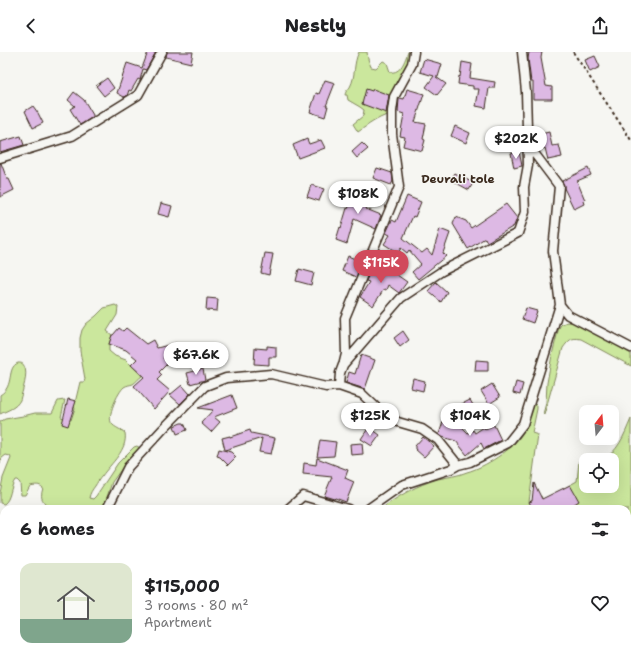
<!DOCTYPE html>
<meta charset="utf-8">
<style>
body{margin:0;font-family:"Shantell Sans",sans-serif;background:#f2f2f2;color:#202124;height:100vh;display:flex;flex-direction:column;font-size:15px;white-space:nowrap}
*{box-sizing:border-box;margin:0}
p{font-size:13px;color:#757577}
.icon{flex:none;width:22px;height:22px;fill:none;stroke:currentColor;stroke-width:2;stroke-linecap:round;stroke-linejoin:round}
.map{position:relative;flex:1;overflow:hidden}
.sheet{position:absolute;left:0px;top:453px;width:631px;height:156px;display:flex;flex-direction:column;background:#fff;border-radius:12px 12px 0 0;box-shadow:0 4px 16px #0002}
.sheet>*{flex:none}
.needle{width:26px;rotate:16deg}
.tools{position:absolute;left:579px;top:353px;display:grid;gap:8px}
.tools a{display:grid;place-items:center;width:40px;height:40px;border-radius:8px;background:#fff;box-shadow:0 4px 16px #0002;font-size:20px}
.price{position:absolute;translate:-50% -34px;padding:0 9px;border-radius:14px;background:#fff;color:#222;font-size:13px;line-height:26px;filter:drop-shadow(0 1px 2px #0008)}
.price::after{content:'';position:absolute;left:50%;top:24px;width:12px;height:9px;margin-left:-6px;background:inherit;clip-path:polygon(0 0,100% 0,50% 100%)}
.price.current{background:#d1495b;color:#fff}
ul{padding:0;list-style:none}
li{display:flex;align-items:center;gap:12px;height:100px;padding:0 20px}
li span{display:grid;place-items:center;flex:none;width:112px;height:80px;border-radius:12px;color:#555}
li>.icon{margin-inline-start:auto}
span .icon{width:48px;height:48px;fill:#fffc;stroke-width:1}
li b{font-size:17px}
h2{display:flex;justify-content:space-between;align-items:center;height:48px;padding:0 20px;font-size:17px}
header{display:flex;justify-content:space-between;align-items:center;height:52px;padding:0 20px;background:#fff;font-size:18px;font-weight:800}
.map>svg:first-child{display:block}
</style>
<header><svg class="icon" aria-label="back" viewBox="0 0 24 24"><path d="M15 5l-7 7 7 7"/></svg>Nestly<svg class="icon" aria-label="share" viewBox="0 0 24 24"><path d="M12 15V3M7 8l5-5 5 5M5 13v7h14v-7"/></svg></header>
<div class="map">
<svg width="631" height="609" viewBox="0 0 631 609">
<rect width="100%" height="100%" fill="#f6f6f2"/>
<filter id="ink" filterUnits="userSpaceOnUse"><feTurbulence type="fractalNoise" baseFrequency=".025" numOctaves="2"/><feDisplacementMap in="SourceGraphic" scale="8" xChannelSelector="R" yChannelSelector="G"/><feConvolveMatrix kernelMatrix="1 2 1 2 8 2 1 2 1" color-interpolation-filters="sRGB"/></filter>
<g filter="url(#ink)">
<path fill="#cbe79d" stroke="#83885e" d="M 359,0 L 367,0 L 368,7 L 371,15 L 376,16 L 383,9 L 387,11 L 390,20 C 401,22 405,8 408,0 L 412,0 C 407,13 399,24 395,37 C 392,45 391,54 390,62 C 377,66 368,73 358,80 L 353,72 L 363,64 L 364,58 L 360,55 L 348,48 L 347,43 L 345,43 C 346,38 348,38 350,35 C 356,24 353,11 359,0 Z
M 115,253 L 118,255 L 117,263 L 107,279 L 112,283 L 109,292 L 109,299 L 115,304 L 126,308 L 142,324 C 139,326 136,330 133,332 C 130,333 127,333 124,335 C 118,340 106,365 112,372 C 114,375 122,378 125,381 C 128,398 111,411 102,424 C 99,427 97,431 95,434 C 92,438 90,441 89,446 L 93,447 L 96,444 L 118,411 L 134,395 L 137,394 L 140,396 L 128,408 L 112,430 L 103,457 L 48,457 C 44,447 39,449 43,436 C 40,432 35,433 30,434 L 25,443 L 21,443 L 20,431 L 17,428 L 15,428 C 10,435 11,447 4,452 L 0,451 L 0,441 L 3,426 L 11,406 L 10,404 L 6,403 L 2,406 L 0,411 L 0,370 L 5,367 L 23,364 L 35,361 L 52,361 L 58,349 L 64,348 L 65,348 L 61,365 L 71,368 L 75,356 L 74,355 L 80,330 L 84,330 L 85,327 L 80,299 L 80,286 L 82,278 L 86,272 L 96,264 L 104,256 Z
M 567,270 L 577,271 L 610,286 L 618,294 L 631,302 L 631,314 L 581,287 C 571,285 569,288 563,296 L 544,363 L 543,362 L 546,351 L 547,331 L 552,303 L 558,279 L 560,274 L 562,272 Z
M 18,311 C 21,311 23,311 24,314 C 29,321 22,340 20,348 C 16,356 8,358 0,362 L 0,343 C 15,334 6,316 18,311 Z
M 535,352 L 537,354 L 537,357 L 532,381 L 538,383 L 529,450 L 541,444 L 547,457 L 381,457 C 398,444 417,433 438,427 C 447,425 458,424 467,420 C 485,415 512,398 522,382 C 527,374 530,363 532,354 Z
M 631,367 L 631,609 L 279,609 L 279,605 L 627,605 L 627,457 L 562,457 L 554,442 L 577,429 L 579,409 L 586,409 L 586,434 L 612,434 L 612,408 L 601,408 C 618,401 624,383 631,367 Z"/>
<path fill="#ddb9e4" stroke="#3b2a1e" d="M 148,0 L 156,0 L 146,18 L 143,17 L 140,28 L 138,27 L 131,39 L 129,38 L 127,44 L 124,45 L 117,41 L 127,11 L 142,16 Z
M 167,0 L 193,0 L 191,11 L 166,5 Z
M 529,0 L 542,0 L 541,6 L 546,34 L 552,35 L 552,47 L 533,47 L 533,30 L 531,30 L 528,7 Z
M 595,4 L 600,15 L 590,20 L 585,8 Z
M 424,7 L 442,12 L 438,25 L 436,25 L 446,32 L 437,43 L 426,35 L 434,24 L 420,20 Z
M 462,10 L 472,12 L 470,26 L 495,30 L 494,36 L 489,36 L 486,56 L 476,54 L 479,37 L 473,37 L 473,34 L 458,32 L 459,24 L 460,25 Z
M 107,26 L 114,36 L 104,44 L 96,34 Z
M 325,28 L 335,31 L 326,54 L 328,54 L 325,65 L 310,60 L 316,41 L 319,42 Z
M 366,37 L 372,39 L 373,37 L 389,43 L 386,61 L 362,52 Z
M 407,37 L 424,42 L 415,70 L 426,72 L 423,87 L 425,88 L 422,99 L 403,94 L 405,85 L 400,84 L 404,62 L 398,60 L 399,47 L 400,46 L 404,47 Z
M 74,40 L 84,48 L 93,63 L 93,65 L 80,73 L 70,57 L 75,54 L 68,48 Z
M 33,54 L 38,61 L 43,71 L 33,76 L 25,59 Z
M 455,74 L 470,81 L 466,91 L 451,84 Z
M 511,76 L 522,79 L 522,82 L 519,92 L 507,89 Z
M 549,80 L 552,94 L 559,93 L 562,105 L 548,108 L 545,96 L 538,97 L 533,90 L 533,84 Z
M 21,84 L 24,93 L 0,100 L 0,90 Z
M 307,87 L 309,92 L 321,88 L 325,96 L 298,106 L 293,93 Z
M 362,91 L 368,97 L 357,106 L 352,100 Z
M 519,99 L 522,114 L 514,116 L 511,101 Z
M 0,111 L 1,111 L 7,127 L 9,127 L 14,138 L 0,145 Z
M 377,116 L 392,121 L 393,129 L 391,133 L 373,126 Z
M 588,116 L 591,123 L 577,129 L 585,148 L 583,149 L 584,152 L 574,157 L 564,136 L 564,134 L 562,129 Z
M 455,121 L 473,131 L 469,138 L 451,128 Z
M 311,133 L 324,137 L 319,149 L 307,145 Z
M 356,137 L 372,143 L 366,157 L 381,163 L 376,177 L 354,167 L 347,192 L 336,188 L 340,175 L 341,176 L 347,156 L 348,157 Z
M 407,144 L 421,150 L 415,165 L 413,164 L 403,186 L 422,201 L 427,197 L 432,203 L 440,177 L 450,181 L 443,201 L 446,204 L 418,227 L 412,220 L 421,212 L 409,198 L 407,201 L 401,196 L 398,201 L 384,192 L 390,183 L 386,181 L 392,168 L 396,170 Z
M 161,151 L 172,154 L 169,165 L 158,162 Z
M 506,152 L 517,166 L 514,174 L 487,190 L 485,186 L 468,197 L 453,172 L 456,165 L 466,169 L 471,176 Z
M 265,201 L 273,202 L 269,223 L 261,221 Z
M 348,204 L 362,210 L 356,225 L 342,219 Z
M 377,212 L 397,223 L 407,230 L 399,241 L 388,233 L 386,238 L 384,237 L 373,254 L 360,245 L 369,230 L 366,229 L 372,214 L 375,216 Z
M 299,217 L 314,221 L 311,233 L 296,229 Z
M 436,230 L 447,240 L 441,250 L 428,239 Z
M 207,246 L 218,247 L 217,259 L 206,258 Z
M 526,256 L 537,259 L 533,271 L 522,267 Z
M 119,276 L 123,279 L 126,276 L 146,292 L 153,288 L 157,296 L 176,291 L 179,301 L 163,306 L 168,311 L 159,320 L 162,323 L 157,328 L 170,339 L 154,357 L 134,334 L 144,325 L 131,313 L 137,307 L 126,298 L 109,292 L 112,283 L 113,283 Z
M 403,279 L 409,288 L 400,295 L 394,286 Z
M 267,294 L 276,295 L 276,305 L 269,305 L 269,313 L 254,312 L 255,296 L 267,297 Z
M 361,303 L 375,308 L 365,337 L 346,331 L 349,320 L 355,322 Z
M 476,308 L 488,309 L 488,319 L 475,319 Z
M 203,317 L 205,328 L 190,332 L 187,321 Z
M 413,326 L 425,329 L 423,339 L 411,336 Z
M 516,330 L 523,332 L 520,343 L 513,341 Z
M 492,332 L 500,345 L 489,352 L 481,339 Z
M 182,333 L 190,342 L 180,352 L 170,343 Z
M 232,343 L 237,356 L 214,365 L 220,370 L 211,380 L 201,371 L 213,358 L 198,356 Z
M 68,347 L 76,349 L 68,374 L 62,372 Z
M 470,348 L 476,358 L 466,364 L 460,353 Z
M 443,370 L 462,375 L 468,381 L 473,378 L 475,381 L 484,375 L 485,377 L 494,373 L 501,388 L 484,397 L 481,391 L 467,403 L 456,389 L 442,385 L 439,382 Z
M 181,371 L 184,371 L 187,378 L 177,382 L 174,374 Z
M 369,375 L 380,383 L 372,394 L 361,387 Z
M 250,378 L 251,381 L 275,386 L 271,402 L 259,400 L 262,386 L 225,398 L 222,386 L 230,384 L 230,385 Z
M 423,385 L 434,394 L 424,405 L 415,397 L 415,394 Z
M 320,388 L 336,390 L 334,404 L 317,405 Z
M 362,391 L 363,402 L 351,403 L 350,392 Z
M 219,397 L 231,400 L 236,405 L 228,413 L 220,405 L 217,404 Z
M 317,406 L 348,418 L 345,426 L 354,430 L 346,450 L 335,446 L 334,447 L 324,444 L 332,425 L 303,422 L 304,411 L 316,413 Z
M 534,431 L 542,447 L 570,433 L 579,449 L 573,453 L 575,457 L 533,457 L 529,450 L 532,449 Z"/>
<g fill="none" stroke-linecap="round" stroke-linejoin="round">
<g stroke="#3b2a1e" stroke-width="11">
<path id="minor" d="M 0,106 L 72,84 L 138,43 L 162,0
M 560,253 L 568,263 L 631,296
M 344,310 L 346,302 L 345,266 L 399,135 L 392,82 L 392,59 L 394,45 L 412,12 L 414,0
M 339,334 L 362,342 L 382,361 L 398,370 L 422,377 L 438,388 L 458,413
M 107,457 L 128,415 L 163,377 L 205,334 L 226,326 L 271,322 L 326,335 L 339,334 L 340,321 L 343,313 L 401,246 L 442,219 L 518,181 L 525,160 L 524,135 L 528,113 L 526,40 L 522,0
M 288,457 L 303,444 L 348,457
M 368,457 L 402,433 L 451,417 L 458,413 L 470,410 L 508,391 L 523,372 L 560,253 L 553,199 L 559,134 L 528,93
M 125,605 L 126,609
M 173,609 L 173,605"/>
</g>
<path stroke="#3b2a1e" stroke-width="2" stroke-dasharray="3 3" stroke-linecap="butt" d="M 573,0 L 631,88
M 76,605 L 77,609
M 227,605 L 235,609"/>
<use href="#minor" stroke="#f6f6f2" stroke-width="8"/>
</g>
</g>
<g text-anchor="middle" stroke-width="3" stroke-linejoin="round" paint-order="stroke">
<g font-size="12" font-weight="bold" fill="#3b2a1e" stroke="#f6f6f2">
<text x="458" y="131">Deurali tole</text>
</g>
</g>
</svg>
<div class="tools">
<a><svg class="needle" viewBox="-14 -14 28 28"><path d="M0-13l5 13h-10z" fill="#e53935"/><path d="M0 13l5-13h-10z" fill="#757577"/></svg></a>
<a><svg class="icon" aria-label="locate" viewBox="0 0 24 24"><circle cx="12" cy="12" r="6"/><path d="M12 2v4M12 18v4M2 12h4M18 12h4"/></svg></a>
</div>
<b class="price" style="left:516px;top:108px">$202K</b>
<b class="price" style="left:358px;top:163px">$108K</b>
<b class="price current" style="left:381px;top:232px">$115K</b>
<b class="price" style="left:196px;top:324px">$67.6K</b>
<b class="price" style="left:370px;top:385px">$125K</b>
<b class="price" style="left:470px;top:385px">$104K</b>
<section class="sheet">
<h2>6 homes<svg class="icon" aria-label="filters" viewBox="0 0 24 24"><path d="M4 7h16M4 17h16"/><circle cx="9" cy="7" r="2"/><circle cx="15" cy="17" r="2"/></svg></h2>
<ul>
<li><span style="background:linear-gradient(#dfe7d0 70%,#7fa58c 0)"><svg class="icon" aria-label="home" viewBox="0 0 24 24"><path d="M3 11l9-7 9 7M6 9v11h12V9"/></svg></span><div><b>$115,000</b><p>3 rooms · 80 m²</p><p>Apartment</p></div><svg class="icon" aria-label="heart" viewBox="0 0 24 24"><path d="M12 20l-8-8c-3-5 5-10 8-4 3-6 11-1 8 4z"/></svg></li>
</ul>
</section>
</div>
